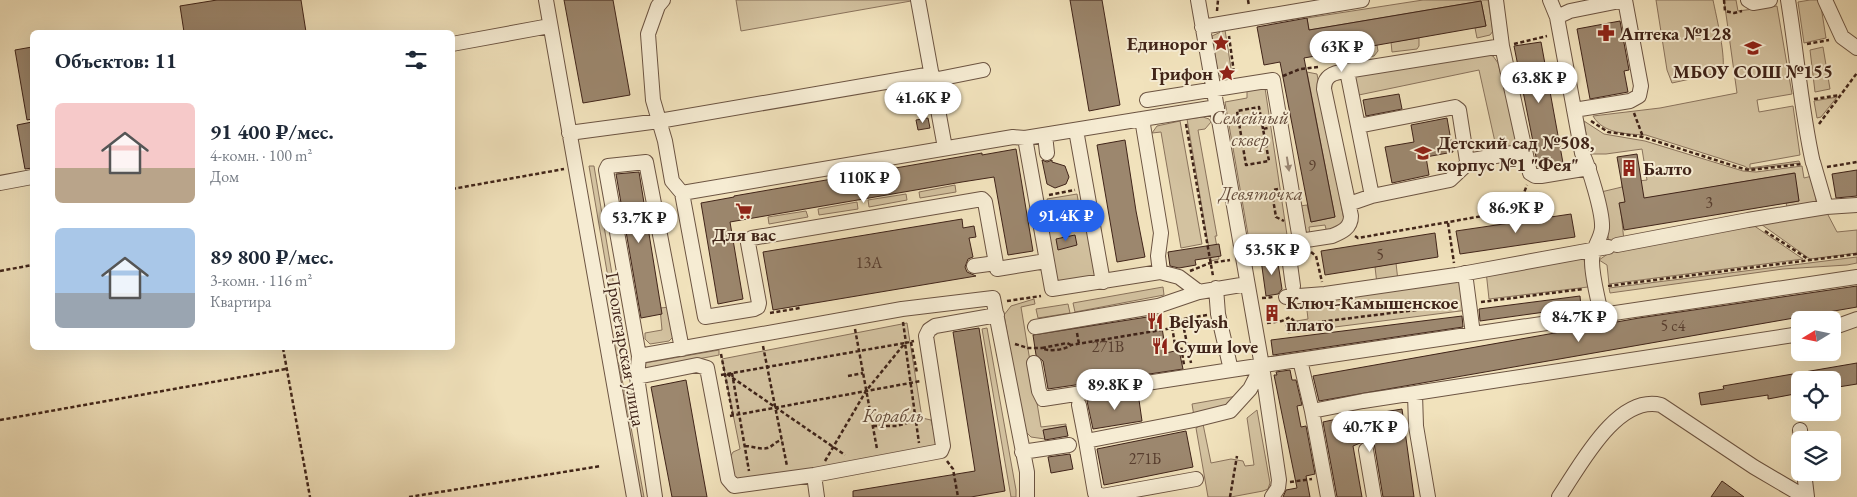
<!DOCTYPE html>
<html lang="ru">
<meta charset="utf-8">
<style>
body{margin:0;font-family:"EB Garamond",serif;background:#f2f2f3;color:#1f2937;height:100vh;display:flex;flex-direction:column;font-size:19px;white-space:nowrap}
*{box-sizing:border-box;margin:0}
p{font-size:16px;color:#747a83}
.icon{flex:none;width:28px;height:28px;fill:none;stroke:currentColor;stroke-width:2;stroke-linecap:round;stroke-linejoin:round}
.map{position:relative;flex:1;overflow:hidden}
.sheet{position:absolute;left:30px;top:30px;width:425px;height:320px;display:flex;flex-direction:column;background:#fff;border-radius:8px;box-shadow:0 5px 20px #0002}
.sheet>*{flex:none}
.needle{width:32px;rotate:260deg}
.tools{position:absolute;left:1791px;top:311px;display:grid;gap:10px}
.tools a{display:grid;place-items:center;width:50px;height:50px;border-radius:8px;background:#fff;box-shadow:0 5px 20px #0002;font-size:25px}
.price{position:absolute;translate:-50% -42px;padding:0 11px;border-radius:18px;background:#fff;color:#222;font-size:16px;line-height:32px;filter:drop-shadow(0 1px 2px #0008)}
.price::after{content:'';position:absolute;left:50%;top:30px;width:15px;height:11px;margin-left:-8px;background:inherit;clip-path:polygon(0 0,100% 0,50% 100%)}
.price.current{background:#2563eb;color:#fff}
ul{padding:0;list-style:none}
li{display:flex;align-items:center;gap:15px;height:125px;padding:0 25px}
li span{display:grid;place-items:center;flex:none;width:140px;height:100px;border-radius:8px;color:#555}
li>.icon{margin-inline-start:auto}
span .icon{width:60px;height:60px;fill:#fffc;stroke-width:1}
li b{font-size:21px}
h2{display:flex;justify-content:space-between;align-items:center;height:60px;padding:0 25px;font-size:21px}
.map>svg:first-child{display:block}
</style>
<div class="map">
<svg width="1857" height="497" viewBox="0 0 1857 497">
<rect width="100%" height="100%" fill="#f1e2bc"/>
<filter id="stains"><feTurbulence type="fractalNoise" baseFrequency=".004" numOctaves="4"/><feColorMatrix values="0 0 0 0 .2 0 0 0 0 .09 0 0 0 0 .02 0 0 0 .5 -.17"/></filter>
<radialGradient id="worn" r=".72"><stop offset=".6" stop-color="#630" stop-opacity="0"/><stop offset="1" stop-color="#630" stop-opacity=".3"/></radialGradient>
<path fill="#d3c2a0" stroke="#8a735c" d="M 736,0 L 911,0 L 911,1 L 741,31 Z
M 1423,0 L 1488,0 L 1493,31 L 1490,35 L 1477,38 L 1475,28 L 1486,26 L 1481,1 L 1309,30 L 1307,18 Z
M 1656,0 L 1713,0 C 1716,15 1727,60 1722,72 L 1672,83 L 1667,70 Z
M 1724,0 L 1736,0 L 1738,11 L 1777,6 L 1792,94 L 1757,100 L 1759,112 L 1793,106 L 1800,155 L 1750,164 L 1750,168 L 1799,161 L 1800,163 L 1749,169 L 1744,166 L 1646,135 C 1628,134 1603,134 1593,116 L 1660,108 L 1737,93 Z
M 1810,0 L 1820,0 L 1826,38 L 1804,43 L 1798,2 Z
M 1225,30 L 1233,81 L 1222,79 L 1218,74 L 1212,36 Z
M 1419,38 L 1419,46 L 1417,49 L 1392,52 L 1391,42 Z
M 1377,45 L 1378,51 L 1374,56 L 1349,60 L 1349,49 Z
M 1823,47 L 1830,89 L 1815,92 L 1810,50 Z
M 1485,54 L 1493,56 L 1498,63 L 1517,139 L 1516,146 L 1497,151 L 1479,70 L 1354,96 L 1352,76 Z
M 1307,72 L 1317,74 L 1344,220 L 1337,231 L 1327,233 L 1325,225 L 1309,227 L 1310,235 L 1306,236 L 1300,206 L 1307,205 L 1311,222 L 1335,217 Z
M 1265,88 L 1287,235 L 1284,239 L 1250,246 L 1225,102 L 1247,98 L 1247,91 Z
M 1837,97 L 1821,117 L 1817,118 L 1814,101 Z
M 1203,117 L 1209,119 L 1211,122 L 1205,129 L 1198,130 L 1217,236 L 1215,236 L 1219,259 L 1211,261 L 1187,119 Z
M 1180,121 L 1202,244 L 1181,248 L 1161,132 L 1152,133 L 1157,126 Z
M 1584,121 L 1604,134 L 1645,141 L 1743,171 L 1756,172 L 1802,166 L 1804,178 L 1812,176 L 1817,206 L 1788,210 L 1786,203 L 1799,201 L 1794,173 L 1620,203 L 1624,241 L 1609,243 L 1601,192 L 1622,187 L 1622,183 L 1647,180 L 1642,149 L 1606,154 L 1589,154 Z
M 589,166 L 594,166 L 624,346 L 619,355 L 609,356 L 607,345 L 619,342 Z
M 955,185 L 956,192 L 920,198 L 919,192 Z
M 906,194 L 907,200 L 869,207 L 868,200 Z
M 1077,194 L 1082,223 L 1087,223 L 1096,273 L 1093,278 L 1060,284 L 1056,279 L 1048,226 L 1051,225 L 1047,199 Z
M 857,202 L 858,209 L 819,215 L 818,209 Z
M 806,211 L 808,217 L 769,224 L 768,217 Z
M 1826,211 L 1837,232 L 1857,230 L 1857,253 L 1810,259 L 1758,222 Z
M 1753,225 L 1803,259 L 1609,284 L 1607,265 L 1599,260 L 1612,251 Z
M 1857,257 L 1857,263 L 1847,265 L 1783,269 L 1610,293 L 1609,288 Z
M 1574,258 L 1584,259 L 1588,287 L 1489,299 L 1486,271 Z
M 1396,263 L 1398,281 L 1377,284 L 1375,267 Z
M 1464,278 L 1468,310 L 1288,333 L 1285,323 L 1308,319 L 1306,302 Z
M 1163,287 L 1164,295 L 1075,312 L 1073,303 Z
M 1034,299 L 1035,304 L 1021,307 L 1041,427 L 1066,424 L 1066,426 L 1044,430 L 1045,439 L 1031,437 L 1024,430 L 1004,315 L 1011,306 Z
M 1068,304 L 1070,313 L 1038,318 L 1036,309 Z
M 671,307 L 673,337 L 669,341 L 650,344 L 645,339 L 645,333 L 662,330 L 660,308 Z
M 907,323 L 922,418 L 931,420 L 937,445 L 933,451 L 738,482 L 732,477 L 728,461 L 733,452 L 740,449 L 722,359 Z
M 987,328 L 1016,490 L 1016,497 L 1011,497 L 982,329 Z
M 719,350 L 719,355 L 645,369 L 640,366 L 645,363 Z
M 619,363 L 644,497 L 638,497 L 612,364 Z
M 1237,396 L 1230,405 L 1194,416 L 1192,404 Z
M 1257,410 L 1270,483 L 1268,489 L 1263,491 L 1231,497 L 1208,497 L 1196,428 L 1203,424 L 1211,463 L 1231,459 L 1243,461 L 1245,466 L 1254,465 L 1247,418 Z"/>
<path fill="#9c876e" stroke="#402419" d="M 217,0 L 301,0 L 306,32 L 184,32 L 180,6 Z
M 564,0 L 613,0 L 630,95 L 583,103 Z
M 1070,0 L 1102,0 L 1120,105 L 1089,111 Z
M 1481,1 L 1486,26 L 1304,58 L 1335,217 L 1311,222 L 1280,62 L 1264,65 L 1257,27 L 1307,18 L 1309,30 Z
M 1620,21 L 1629,70 L 1624,71 L 1628,92 L 1590,99 L 1577,29 Z
M 1541,42 L 1563,163 L 1538,167 L 1514,46 Z
M 32,47 L 32,119 L 27,120 L 15,50 Z
M 1399,94 L 1402,109 L 1366,116 L 1363,100 Z
M 928,118 L 930,128 L 918,130 L 916,120 Z
M 1447,118 L 1453,152 L 1426,157 L 1429,175 L 1392,183 L 1385,147 L 1414,142 L 1411,125 Z
M 32,122 L 32,168 L 25,169 L 17,125 Z
M 1125,140 L 1136,211 L 1145,257 L 1117,262 L 1097,145 Z
M 1016,149 L 1033,251 L 1008,255 L 994,177 L 962,182 L 730,222 L 743,299 L 718,304 L 701,203 L 734,197 L 734,196 L 982,153 L 982,155 Z
M 1637,154 L 1644,198 L 1795,173 L 1799,201 L 1624,230 L 1619,203 L 1625,202 L 1617,157 Z
M 1042,160 L 1047,162 L 1052,160 L 1052,162 L 1065,166 L 1069,177 L 1066,184 L 1055,188 L 1047,184 Z
M 1857,170 L 1857,196 L 1836,198 L 1832,174 Z
M 639,172 L 662,314 L 641,318 L 616,174 Z
M 1571,214 L 1575,237 L 1460,254 L 1456,231 Z
M 962,219 L 963,228 L 974,226 L 976,237 L 969,238 L 973,257 L 968,259 L 965,267 L 967,272 L 976,276 L 773,310 L 763,252 Z
M 1435,233 L 1438,257 L 1325,275 L 1321,251 Z
M 1075,235 L 1077,245 L 1058,250 L 1056,239 Z
M 1219,244 L 1221,256 L 1195,260 L 1196,265 L 1179,268 L 1170,266 L 1168,252 Z
M 1277,257 L 1282,289 L 1278,294 L 1266,296 L 1261,260 Z
M 1857,286 L 1857,307 L 1319,401 L 1313,376 L 1639,318 Z
M 1580,296 L 1581,307 L 1480,321 L 1479,309 Z
M 1160,315 L 1166,353 L 1179,350 L 1183,369 L 1048,389 L 1043,361 L 1036,355 L 1033,335 Z
M 1462,316 L 1463,327 L 1273,355 L 1271,340 Z
M 979,328 L 1005,491 L 971,497 L 853,497 L 853,491 L 975,471 L 953,332 Z
M 1857,363 L 1857,384 L 1832,388 L 1832,380 L 1800,380 L 1800,393 L 1768,399 L 1768,395 L 1701,405 L 1699,393 L 1724,389 L 1723,386 Z
M 1290,370 L 1292,380 L 1296,380 L 1302,405 L 1297,406 L 1301,427 L 1306,426 L 1315,474 L 1306,476 L 1310,497 L 1283,497 L 1286,490 L 1297,488 L 1274,375 L 1277,375 L 1276,372 Z
M 686,380 L 699,453 L 707,497 L 672,497 L 651,387 Z
M 1138,393 L 1142,421 L 1093,429 L 1087,401 Z
M 1402,409 L 1414,497 L 1383,497 L 1374,443 L 1365,441 L 1353,446 L 1362,497 L 1337,497 L 1323,422 L 1360,414 L 1360,416 Z
M 1066,426 L 1068,436 L 1045,440 L 1043,430 Z
M 1186,431 L 1193,467 L 1104,485 L 1097,449 Z
M 1070,454 L 1073,469 L 1051,473 L 1048,457 Z
M 1722,481 L 1744,497 L 1711,497 Z"/>
<g fill="none" stroke-linecap="round" stroke-linejoin="round">
<g stroke="#6c5442" stroke-width="16">
<path id="minor" d="M 546,0 L 634,497
M 663,0 L 658,6 L 648,34 L 653,100 L 665,141 L 672,181 L 682,193
M 918,0 L 945,148
M 1198,0 L 1262,366 L 1279,480 L 1278,488 L 1272,497
M 1496,0 L 1502,46 L 1530,173 L 1535,176 L 1541,176 L 1589,168
M 1550,0 L 1557,17 L 1582,153 C 1589,167 1603,212 1602,228 C 1601,240 1592,248 1592,261 C 1592,278 1598,297 1601,315
M 1748,0 L 1753,3 L 1770,0
M 1788,0 C 1797,54 1801,110 1813,163
M 1825,0 L 1842,37 L 1857,48
M 1557,17 L 1570,11 L 1625,0 L 1641,86 L 1639,96 L 1630,101 L 1574,110
M 1202,27 L 1362,0
M 452,44 L 544,27
M 1347,71 L 1372,196
M 933,80 L 983,70
M 1147,100 L 1273,80 L 1300,240
M 1076,130 L 1103,282
M 569,133 L 659,121 L 932,74
M 1045,135 L 1047,153
M 1025,138 L 1052,289 L 1160,272 L 1179,277 L 1199,292 L 1247,284
M 1467,161 L 1524,151
M 1813,162 L 1826,207
M 0,183 L 32,177
M 1349,204 L 1372,196 L 1450,180 L 1466,165 L 1467,161 L 1459,110 L 1455,107 L 1358,126
M 1287,242 L 1293,286
M 1617,245 L 1748,220 L 1826,207 L 1857,205
M 1242,250 L 1332,236 C 1342,232 1351,228 1351,216 L 1324,89 C 1324,78 1330,74 1340,72 L 1502,46
M 1046,261 L 997,269 L 985,202 L 982,199 L 752,238 L 748,243 L 759,303 L 758,307 L 754,309 L 705,317 L 682,193 L 1013,137 L 1025,138 L 1142,119
M 974,266 L 996,263
M 1160,272 L 1158,256 L 1161,233 L 1142,119 L 1217,107
M 1465,273 L 1473,334
M 1216,288 L 1218,314 L 1231,370 L 1857,277
M 1286,297 L 1325,294 L 1456,275 L 1608,247
M 1035,327 L 1158,306 L 1199,292
M 1832,328 L 1857,319
M 682,349 L 646,162 L 608,166 L 606,170 L 639,356 L 637,377 L 697,365 L 707,368 L 728,479 L 734,486 L 814,475 L 941,451 L 943,446 L 926,336 L 929,330 L 935,326 L 997,315
M 639,356 L 902,309 L 993,298 L 1027,472 L 1027,497
M 1300,360 L 1312,411 L 1363,401 L 1800,334
M 1034,363 L 1039,391 L 1043,399 L 1231,370
M 637,377 L 655,497
M 1415,394 L 1416,426 L 1428,497
M 1079,405 L 1086,441
M 1312,411 L 1328,497
M 1800,430 L 1801,440
M 1366,450 L 1374,497
M 1022,452 L 1069,445
M 1804,472 L 1807,497
M 814,475 L 817,497
M 1196,479 L 1102,496 L 1095,493 L 1086,441 L 1194,420 L 1230,411 L 1250,389 L 1262,366
M 1559,497 C 1580,466 1617,394 1661,405 L 1754,467 L 1805,497"/>
</g>
<path stroke="#402419" stroke-width="2.5" stroke-dasharray="4 2.5" stroke-linecap="butt" d="M 1248,0 L 1249,6
M 1724,0 L 1725,11 L 1734,13 L 1742,11
M 1217,11 L 1218,0
M 1229,36 L 1234,73
M 1514,44 L 1547,36
M 1807,44 L 1829,40
M 1283,76 L 1300,69 L 1319,67
M 1814,99 L 1840,95
M 1634,113 L 1643,137
M 1591,121 L 1608,132 L 1643,137 L 1744,169 L 1750,170 L 1802,164
M 1186,124 L 1213,276
M 1819,124 L 1857,73
M 1263,129 L 1259,107 L 1237,111 L 1246,165 L 1269,161 L 1263,129 L 1268,128
M 1827,167 L 1857,162
M 452,189 L 564,169
M 1278,189 L 1273,190 L 1272,193 L 1276,217 L 1284,221
M 1049,195 L 1075,190
M 1448,223 L 1454,263
M 1765,231 L 1808,259
M 1355,236 L 1358,238 L 1505,212 L 1522,198 L 1527,185
M 1311,252 L 1316,256 L 1322,282
M 0,271 L 32,265
M 1190,271 L 1210,263 L 1230,260
M 1608,286 L 1857,254
M 1262,298 L 1274,297
M 1007,301 L 1041,296
M 1481,302 L 1583,289
M 770,313 L 800,308 L 799,306
M 1170,314 L 1175,345 L 1181,346 L 1184,365
M 1177,319 L 1178,325 L 1184,329 L 1191,363
M 1171,321 L 1207,315
M 903,322 L 906,343
M 1267,323 L 1282,321 L 1290,317 L 1294,321 L 1303,324 L 1456,305
M 855,329 L 877,449
M 1077,333 L 1079,344
M 911,342 L 917,373
M 1015,344 L 1028,348 L 1042,348
M 1071,345 L 1067,343 L 1042,348 C 1048,352 1065,350 1071,345 L 1173,328
M 763,346 L 787,466
M 283,348 L 310,497
M 721,354 L 733,416
M 732,373 L 749,471
M 727,374 L 845,455
M 721,375 L 905,343 L 919,443
M 848,376 L 863,373
M 1364,412 L 1368,437
M 730,416 L 921,381
M 0,420 L 286,369
M 873,426 L 897,426 L 916,420
M 745,446 C 752,446 761,450 767,448 C 773,447 775,441 782,440
M 825,461 L 866,391 L 905,343 L 914,341
M 947,461 L 953,469 L 958,497
M 1290,482 L 1312,479
M 409,497 L 601,466
M 1230,497 L 1237,456"/>
<use href="#minor" stroke="#f6ecd3" stroke-width="14"/>
</g>
<defs><path id="oneway-solid" d="M-6-.8H1V-3.2L6.5 0L1 3.2V.8H-6Z" transform="scale(1.25)"/></defs>
<use fill="#9b8876" href="#oneway-solid" transform="translate(1288 164) rotate(81)"/>
<defs>
<g id="pharmacy-bare" transform="scale(1.35)"><path d="M-2-6h4v4h4v4h-4v4h-4v-4h-4v-4h4Z" fill="#8f2418" stroke="#f6ecd3" stroke-width="2.5" paint-order="stroke"/></g>
<g id="sight-bare" transform="scale(1.35)"><path d="M0-6L1.8-2.2L6-1.7L2.9 1.2L3.7 5.4L0 3.3L-3.7 5.4L-2.9 1.2L-6-1.7L-1.8-2.2Z" fill="#8f2418" stroke="#f6ecd3" stroke-width="2.5" paint-order="stroke"/></g>
<g id="school-bare" transform="scale(1.35)"><path d="M0-5L7-2L0 1L-7-2ZM-4 1L0 2.5L4 1V4Q0 6-4 4Z" fill="#8f2418" stroke="#f6ecd3" stroke-width="2.5" paint-order="stroke"/></g>
<g id="building-bare" transform="scale(1.35)"><path d="M-4-6H4V6H1V3H-1V6H-4ZM-2.5-4.3h1.7v1.8h-1.7ZM.8-4.3h1.7v1.8H.8ZM-2.5-1h1.7V.8h-1.7ZM.8-1h1.7V.8H.8Z" fill="#8f2418" stroke="#f6ecd3" stroke-width="2.5" paint-order="stroke"/></g>
<g id="supermarket-bare" transform="scale(1.35)"><path d="M-6-5.5h2.5l.6 2H6L4.5 2H-2.5L-4.4-4H-6ZM-1.5 3.2a1.3 1.3 0 1 0 .1 0ZM3 3.2a1.3 1.3 0 1 0 .1 0Z" fill="#8f2418" stroke="#f6ecd3" stroke-width="2.5" paint-order="stroke"/></g>
<g id="restaurant-bare" transform="scale(1.35)"><path d="M-5-6h1v4h1v-4h1v4h1v-4h1v5L-1.5 .5V6h-2V.5L-5-1ZM5-6V6H3V1.5H1.5Q1.5-4 5-6Z" fill="#8f2418" stroke="#f6ecd3" stroke-width="2.5" paint-order="stroke"/></g>
</defs>
<g fill-rule="evenodd">
<use href="#pharmacy-bare" x="1606" y="33"/>
<use href="#sight-bare" x="1221" y="43"/>
<use href="#school-bare" x="1753" y="48"/>
<use href="#sight-bare" x="1227" y="73"/>
<use href="#school-bare" x="1423" y="153"/>
<use href="#building-bare" x="1629" y="168"/>
<use href="#supermarket-bare" x="744" y="211"/>
<use href="#building-bare" x="1272" y="313"/>
<use href="#restaurant-bare" x="1155" y="321"/>
<use href="#restaurant-bare" x="1160" y="346"/>
</g>
<g text-anchor="middle" stroke-width="4" stroke-linejoin="round" paint-order="stroke">
<g font-size="16" fill="#573d2e">
<text x="1312" y="171">9</text>
<text x="1709" y="208">3</text>
<text x="1380" y="260">5</text>
<text x="869" y="268">13А</text>
<text x="1673" y="331">5 с4</text>
<text x="1108" y="352">271В</text>
<text x="1145" y="464">271Б</text>
</g>
<g font-size="19" font-weight="bold" fill="#402419" stroke="#f6ecd3" text-anchor="start">
<text x="1620" y="40">Аптека №128</text>
<text x="1207" y="50" text-anchor="end">Единорог</text>
<text x="1753" y="78" text-anchor="middle">МБОУ СОШ №155</text>
<text x="1213" y="80" text-anchor="end">Грифон</text>
<text x="1437" y="149">Детский сад №508,<tspan x="1437" dy="22">корпус №1 "Фея"</tspan></text>
<text x="1643" y="175">Балто</text>
<text x="744" y="241" text-anchor="middle">Для вас</text>
<text x="1286" y="309">Ключ-Камышенское<tspan x="1286" dy="22">плато</tspan></text>
<text x="1169" y="328">Belyash</text>
<text x="1174" y="353">Суши love</text>
</g>
<g font-size="19" font-style="italic" fill="#654c3b" stroke="#f6ecd3">
<text x="1250" y="124">Семейный<tspan x="1250" dy="22">сквер</tspan></text>
<text x="1261" y="200">Девяточка</text>
<text x="893" y="422">Корабль</text>
</g>
<g font-size="19" fill="#402419" stroke="#f6ecd3">
<text transform="translate(626 349) rotate(80)" y="7">Пролетарская улица</text>
</g>
</g>
<rect width="100%" height="100%" filter="url(#stains)"/>
<rect width="100%" height="100%" fill="url(#worn)"/>
</svg>
<div class="tools">
<a><svg class="needle" viewBox="-14 -14 28 28"><path d="M0-13l5 13h-10z" fill="#e53935"/><path d="M0 13l5-13h-10z" fill="#747a83"/></svg></a>
<a><svg class="icon" aria-label="locate" viewBox="0 0 24 24"><circle cx="12" cy="12" r="6"/><path d="M12 2v4M12 18v4M2 12h4M18 12h4"/></svg></a>
<a><svg class="icon" aria-label="layers" viewBox="0 0 24 24"><path d="M12 4l9 5-9 5-9-5zM3 14l9 5 9-5"/></svg></a>
</div>
<b class="price" style="left:1342px;top:73px">63K ₽</b>
<b class="price" style="left:1539px;top:104px">63.8K ₽</b>
<b class="price" style="left:923px;top:124px">41.6K ₽</b>
<b class="price" style="left:864px;top:204px">110K ₽</b>
<b class="price" style="left:1516px;top:234px">86.9K ₽</b>
<b class="price current" style="left:1066px;top:242px">91.4K ₽</b>
<b class="price" style="left:639px;top:244px">53.7K ₽</b>
<b class="price" style="left:1272px;top:276px">53.5K ₽</b>
<b class="price" style="left:1579px;top:343px">84.7K ₽</b>
<b class="price" style="left:1115px;top:411px">89.8K ₽</b>
<b class="price" style="left:1370px;top:453px">40.7K ₽</b>
<section class="sheet">
<h2>Объектов: 11<svg class="icon" aria-label="filters" viewBox="0 0 24 24"><path d="M4 7h16M4 17h16"/><circle cx="9" cy="7" r="2"/><circle cx="15" cy="17" r="2"/></svg></h2>
<ul>
<li><span style="background:linear-gradient(#f6c9c9 65%,#b9a48a 0)"><svg class="icon" aria-label="home" viewBox="0 0 24 24"><path d="M3 11l9-7 9 7M6 9v11h12V9"/></svg></span><div><b>91 400 ₽/мес.</b><p>4-комн. · 100 m²</p><p>Дом</p></div></li>
<li><span style="background:linear-gradient(#a9c7e8 65%,#9aa5b1 0)"><svg class="icon" aria-label="home" viewBox="0 0 24 24"><path d="M3 11l9-7 9 7M6 9v11h12V9"/></svg></span><div><b>89 800 ₽/мес.</b><p>3-комн. · 116 m²</p><p>Квартира</p></div></li>
</ul>
</section>
</div>
